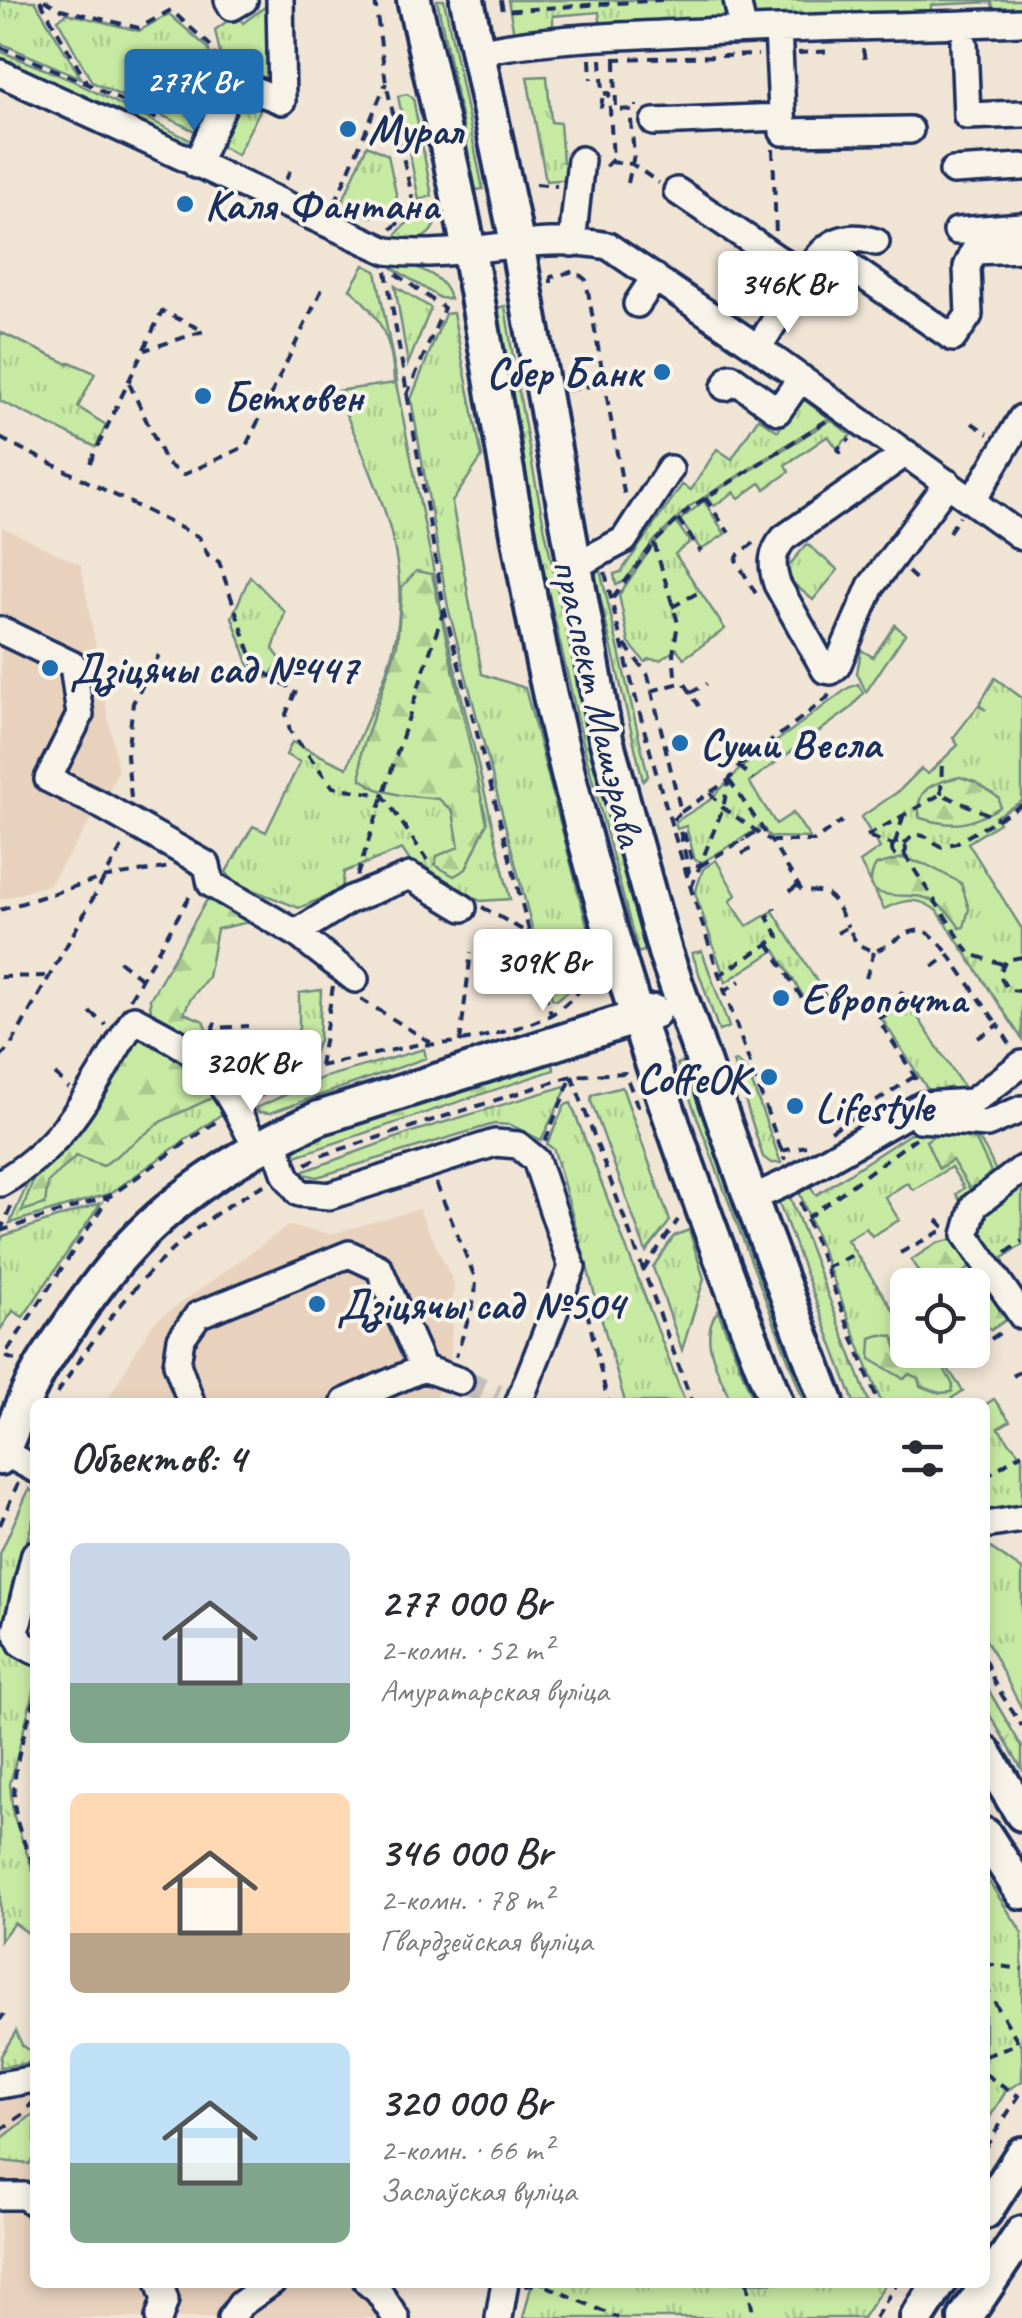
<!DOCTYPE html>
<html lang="ru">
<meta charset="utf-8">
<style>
body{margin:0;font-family:Caveat,sans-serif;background:#f2f2f3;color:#2b2b33;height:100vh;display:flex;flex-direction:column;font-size:38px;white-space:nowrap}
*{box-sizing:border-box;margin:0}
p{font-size:32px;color:#7c7c81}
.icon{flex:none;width:55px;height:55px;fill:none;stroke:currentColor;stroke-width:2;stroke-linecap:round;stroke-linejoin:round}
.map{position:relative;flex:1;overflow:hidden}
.drawer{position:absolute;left:30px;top:1398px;width:960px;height:890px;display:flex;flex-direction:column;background:#fff;border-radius:15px;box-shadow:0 5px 15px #0003}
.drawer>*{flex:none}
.fabs{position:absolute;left:890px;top:1268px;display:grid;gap:20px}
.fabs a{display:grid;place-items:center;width:100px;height:100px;border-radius:15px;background:#fff;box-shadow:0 5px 15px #0003;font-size:50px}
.price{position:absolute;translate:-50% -85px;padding:0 22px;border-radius:10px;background:#fff;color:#222;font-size:32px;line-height:65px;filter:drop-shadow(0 2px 5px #0008)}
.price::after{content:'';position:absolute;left:50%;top:60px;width:30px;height:22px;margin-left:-15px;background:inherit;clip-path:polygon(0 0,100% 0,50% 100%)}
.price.active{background:#1f6fb2;color:#fff}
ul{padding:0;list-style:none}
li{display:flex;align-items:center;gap:30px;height:250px;padding:0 40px}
li span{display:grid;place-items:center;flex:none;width:280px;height:200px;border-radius:15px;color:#555}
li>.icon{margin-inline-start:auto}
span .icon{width:120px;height:120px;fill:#fffc;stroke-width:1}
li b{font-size:42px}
h2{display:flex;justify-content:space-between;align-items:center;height:120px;padding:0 40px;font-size:42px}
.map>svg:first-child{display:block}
</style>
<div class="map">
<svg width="1022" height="2318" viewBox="0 0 1022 2318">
<defs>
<pattern id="grass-tufts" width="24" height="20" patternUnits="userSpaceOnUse" patternTransform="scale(2.5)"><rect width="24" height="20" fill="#c7eaa3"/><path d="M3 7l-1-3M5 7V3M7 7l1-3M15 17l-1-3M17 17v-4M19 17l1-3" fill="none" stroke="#aac98f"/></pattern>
<pattern id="forest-firs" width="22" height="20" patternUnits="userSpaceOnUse" patternTransform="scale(2.5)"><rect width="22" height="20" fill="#c7eaa3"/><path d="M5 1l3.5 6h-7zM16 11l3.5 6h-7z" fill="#aac98f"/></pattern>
</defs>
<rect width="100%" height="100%" fill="#f0e4d4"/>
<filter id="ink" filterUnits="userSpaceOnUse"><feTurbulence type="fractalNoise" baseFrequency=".01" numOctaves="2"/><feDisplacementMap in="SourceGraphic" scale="20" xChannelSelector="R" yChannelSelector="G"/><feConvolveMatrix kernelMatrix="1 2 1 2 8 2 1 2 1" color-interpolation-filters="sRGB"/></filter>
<g filter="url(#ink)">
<path fill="#e8d2bd" d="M 2,527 L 81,565 L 118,771 L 101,805 L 50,884 L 0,900 Z
M 419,1209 L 454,1284 L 450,1365 L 435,1397 L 422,1402 L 106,1402 L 153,1323 L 288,1226 L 330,1234 Z
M 35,2079 L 35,2282 L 387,2283 L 390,2300 L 401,2318 L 0,2318 L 0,2085 Z"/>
<path fill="url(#grass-tufts)" stroke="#718c80" stroke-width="2.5" d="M 0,0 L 35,1 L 81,78 L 0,43 Z
M 437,0 L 444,0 L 483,189 L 476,190 Z
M 508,0 L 1022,0 L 1022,13 L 994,15 L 992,2 L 931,5 L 931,18 L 601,28 L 599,12 L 553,16 L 553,32 L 514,34 Z
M 273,1 L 272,86 L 234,68 L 226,81 L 215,30 L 237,14 L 243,23 Z
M 67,13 L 139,31 L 169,14 L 208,48 L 220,82 L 197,132 L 92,82 L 58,20 Z
M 0,51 L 71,80 L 194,142 L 192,147 L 0,57 Z
M 547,76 L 551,122 L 560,123 L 563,162 L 573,162 L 575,179 L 546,181 L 527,77 Z
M 407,94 L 413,98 L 432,196 L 419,200 L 398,96 Z
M 237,96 L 257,99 L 254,107 L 260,110 L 237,155 L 215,143 Z
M 367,145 L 388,155 L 399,208 L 370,217 L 341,205 Z
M 436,211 C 438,235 417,246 395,238 C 401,223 421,214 436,211 Z
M 398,260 C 419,269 444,274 450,299 L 440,298 L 393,268 Z
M 364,265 L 376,271 L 397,381 L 394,381 C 393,342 380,314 350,289 Z
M 395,286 L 431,308 L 408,364 Z
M 505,306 C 538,524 588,738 646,950 L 638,953 L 587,759 L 545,578 L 497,308 Z
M 453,313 L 482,457 L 452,502 L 482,674 L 525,688 L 598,967 L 538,950 L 448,607 L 411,399 L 445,314 Z
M 0,332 L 68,364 L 70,362 L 95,373 L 78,407 L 106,425 L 96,447 L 0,401 Z
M 396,383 L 443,618 L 510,899 L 480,901 L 422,865 L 413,866 L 402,849 L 344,872 L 342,890 L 299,908 L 235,883 L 226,872 L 253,826 L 266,832 L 300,762 L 286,755 L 292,742 L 347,768 C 362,729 384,687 394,646 C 416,556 370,472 336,391 Z
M 800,397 L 829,418 L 689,507 L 653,542 L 625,581 L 616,585 L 614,574 L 621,572 L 682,485 L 691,490 L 717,449 L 732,459 L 758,418 L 778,431 Z
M 831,420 L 851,435 L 837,448 L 828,436 L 785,465 L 789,472 L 765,489 L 760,483 L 739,498 L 734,492 L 714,506 L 707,497 Z
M 704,501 L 725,534 L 701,550 L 680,520 Z
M 676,522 L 690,542 L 675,554 L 725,629 L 684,658 L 677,649 L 660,660 L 649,659 L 645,662 L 629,643 L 619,595 L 654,544 Z
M 807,544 L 838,570 L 813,600 L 782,574 Z
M 599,565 L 648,776 L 643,781 L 595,576 Z
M 250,576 L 285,612 L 273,649 L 281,660 L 268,678 L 250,669 L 232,617 Z
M 895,625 L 905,634 L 866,692 L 857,673 L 861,650 L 873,657 Z
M 995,678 L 1022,698 L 1022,801 L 995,817 L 999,823 L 968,843 L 1022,929 L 1022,1039 L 939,913 C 921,896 905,899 884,909 L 860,862 L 880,848 L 861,817 L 899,791 L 921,769 L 928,774 L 958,745 L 953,738 L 978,706 L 986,710 L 979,705 Z
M 858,684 L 863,693 L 850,709 L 749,782 L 776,824 L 793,813 L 810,838 L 771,837 L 759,828 L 703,862 L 695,860 L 686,826 L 677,829 L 675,822 L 710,800 L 741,768 L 848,688 Z
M 716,860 L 736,895 L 730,901 L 747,926 L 773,911 L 822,990 L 806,1001 L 775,950 L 726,982 L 695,893 L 703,869 Z
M 702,951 L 729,1027 L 719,1031 L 692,953 Z
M 541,959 L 580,969 L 582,981 L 556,1000 L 552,998 Z
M 321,990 L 319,1040 L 310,1065 L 250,1095 L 235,1078 L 241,1056 L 234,1048 L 289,1049 L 299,1028 L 299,993 Z
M 908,1002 L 964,1088 L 935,1093 L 928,1090 L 882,1019 Z
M 135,1025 L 230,1108 L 111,1193 L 10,1223 L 35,1167 Z
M 424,1049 L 426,1058 L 270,1113 L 258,1112 L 256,1108 L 322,1078 Z
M 684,1061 L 783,1333 L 812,1402 L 804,1402 L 677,1064 Z
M 736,1061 L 748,1072 L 781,1163 L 771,1163 L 763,1157 L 733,1062 Z
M 565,1086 L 566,1090 L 541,1140 L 511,1125 L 494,1124 L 317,1177 L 299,1173 L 412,1132 Z
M 622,1087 L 670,1221 L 646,1252 L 591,1101 L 592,1095 Z
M 571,1103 L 685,1402 L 625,1402 L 554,1150 L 547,1144 L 565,1105 Z
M 925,1124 C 975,1134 976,1125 997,1174 L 966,1210 L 956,1194 L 964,1188 L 951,1167 L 913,1190 L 907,1183 L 885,1197 L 899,1220 L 872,1236 L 866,1228 L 847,1240 L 907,1331 L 894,1341 L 908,1362 L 924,1351 L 929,1357 L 940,1350 L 951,1366 L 948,1369 L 963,1391 L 952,1398 L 954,1402 L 881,1402 L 795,1181 L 804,1177 L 816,1195 Z
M 1022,1178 L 1022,1245 L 1003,1258 L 1006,1272 L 975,1226 Z
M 787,1189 L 869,1402 L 854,1402 L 778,1200 Z
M 101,1203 L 23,1317 L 13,1311 L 0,1330 L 0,1243 L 3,1236 Z
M 689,1230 L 704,1279 L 682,1350 L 653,1267 L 674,1236 Z
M 718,1311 L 754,1402 L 731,1402 C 721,1375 696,1337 718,1311 Z
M 994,1399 L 1010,1421 L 998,1428 L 1022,1457 L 1022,1506 L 985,1511 L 985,1405 Z
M 29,1489 L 35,1494 L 35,1512 L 5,1623 L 7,1642 L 18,1653 L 35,1658 L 35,1685 L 10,1784 L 13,1814 L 35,1876 L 35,1938 L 14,1923 L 0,1941 L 0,1554 Z
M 985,1544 L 1022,1570 L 1022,1709 L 985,1638 Z
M 985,1684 L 1022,1747 L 1022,1769 L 985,1707 Z
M 985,1876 L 1022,1932 L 1022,2081 L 1006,2091 L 985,2125 Z
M 16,2031 L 22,2045 L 35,2054 L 35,2062 L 0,2067 L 1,2056 Z
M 32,2115 L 35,2117 L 35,2157 L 29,2164 L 1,2161 L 1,2139 Z
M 532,2283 L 532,2282 L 886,2283 L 863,2318 L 523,2318 Z"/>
<path fill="url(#forest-firs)" stroke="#718c80" stroke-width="2.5" d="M 416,571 L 432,574 L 487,823 L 466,869 L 454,876 L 435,865 L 437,856 L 459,847 L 453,812 L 439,799 L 400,795 L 377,789 L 361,779 L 361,753 L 397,646 L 402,587 Z
M 960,777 L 975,782 L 999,798 L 1000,807 C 968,826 955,828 920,818 C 913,789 934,782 960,777 Z
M 902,858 L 927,865 L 961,883 L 969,909 L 964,927 L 960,928 C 952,915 937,900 922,897 C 904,893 855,904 876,865 Z
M 209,896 L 250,911 L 249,922 L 217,929 L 208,977 L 190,1000 L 184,1013 L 204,1021 L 207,1032 L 198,1037 L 151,1014 L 150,999 Z
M 137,1032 C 171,1051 194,1063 214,1097 L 162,1121 L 103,1166 L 76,1156 L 48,1182 L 45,1204 L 22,1211 L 37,1169 Z
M 552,1058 L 554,1070 L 293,1157 L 299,1143 Z
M 940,1131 L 976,1140 L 991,1172 L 971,1191 L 952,1160 L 939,1169 L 926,1141 Z
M 950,1240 L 963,1242 L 976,1263 L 946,1285 L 927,1285 L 911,1260 L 937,1243 Z
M 991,1285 L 1012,1316 L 991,1330 L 984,1322 L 973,1330 L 973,1298 Z
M 880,1335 L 893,1336 L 898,1353 L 909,1366 L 922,1358 L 938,1357 L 953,1385 L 952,1392 L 940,1393 L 920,1386 L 918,1378 L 909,1374 L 904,1379 L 870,1359 L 871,1338 Z"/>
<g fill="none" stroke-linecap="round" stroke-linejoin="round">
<path stroke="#c5c0bc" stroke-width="25" stroke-dasharray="25 12" stroke-linecap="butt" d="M 460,1381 L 498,1396"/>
<g stroke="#1b2f5e" stroke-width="32">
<path id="minor" d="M 228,0 L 232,7 L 244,0
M 737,0 L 743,29
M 778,29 L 783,132 L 910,130
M 964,44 L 967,116 L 1022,114
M 478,52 C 538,39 600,37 661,34 C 782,27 902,27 1022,22
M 0,73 L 387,251 C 461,261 534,231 608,246 L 758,348 L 1022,537
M 654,122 L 782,117
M 196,165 L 234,82 L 282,101 L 280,0
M 953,171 L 1022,167
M 677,191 L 803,276 L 758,348
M 957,231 L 1022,226
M 572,243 L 581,160
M 846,264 L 953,338 L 969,315 L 967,267 L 974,251 L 1022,249
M 803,276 C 825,247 838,230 876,242
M 637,304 L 655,277
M 725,387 L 731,377 L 778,411 L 801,378
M 906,453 L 784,538 C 771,553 771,565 777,584 L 825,670 L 831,671 L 837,666 L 871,586 L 948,483
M 973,500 L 1022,418
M 575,566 L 624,540 L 670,469
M 0,630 L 73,665 L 80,715 L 48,779 L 101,805 L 207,865 L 211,884 L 296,933 L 355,979
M 296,933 L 349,900 L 410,876 L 463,908
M 920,1119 L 987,1124 L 1022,1109
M 273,1138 L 286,1175 L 299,1193 L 329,1196 L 495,1143 L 518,1145 L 536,1160 L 572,1267 L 519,1402
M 1022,1169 L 974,1206 L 966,1235 L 1022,1316
M 0,1183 C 68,1145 94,1083 134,1019 C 159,1033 188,1045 208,1067 C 228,1090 243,1122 257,1149
M 751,1199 L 792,1180 L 923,1105 L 972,1102 L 1022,1064
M 191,1402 L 177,1364 L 181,1339 L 198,1315 L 349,1254 L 379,1268 L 423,1368
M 345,1402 L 423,1368 L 460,1381
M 3,1452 L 35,1469
M 985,1525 L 1022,1519
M 35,1554 L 16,1631 L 22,1644 L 35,1651
M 0,2085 L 35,2079
M 0,2196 L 24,2196 L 35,2204
M 367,2282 L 378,2291 L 396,2318
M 159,2318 L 165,2300 L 159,2282
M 231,2318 L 241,2304 L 272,2282
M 499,2318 L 505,2282"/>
</g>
<g stroke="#1b2f5e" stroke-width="40">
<path id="major" d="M 414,0 C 433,84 453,167 469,251 C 502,435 528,620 575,801 C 627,1006 699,1205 776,1402
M 467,0 L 517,243 L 606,739 L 665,952 L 751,1199 L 827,1402
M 0,1458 C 15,1424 28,1386 49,1355 C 74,1318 100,1278 131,1245 C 181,1191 253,1147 319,1118 L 654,1012
M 985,1753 L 1022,1814
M 985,1835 L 1022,1892
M 985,2212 L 1022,2154
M 917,2318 L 940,2282
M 965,2318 L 1022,2233"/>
</g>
<path stroke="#1b2f5e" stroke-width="4" stroke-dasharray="10 8" stroke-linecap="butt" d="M 40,0 L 87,83
M 44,0 L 61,9 L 139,28 L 171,10 L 212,47 L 219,70
M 375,0 L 386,83 L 415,209 L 390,230
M 501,0 L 503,11 L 662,0
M 0,47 L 88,84 L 161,121
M 863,49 L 865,61
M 798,53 L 833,51
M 590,59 L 591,79
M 601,59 L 603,94 L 609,93 L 613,159 L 603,169
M 613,59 L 758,55
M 615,60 L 616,110 L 636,109 L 636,105
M 601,108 L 603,94
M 773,149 L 776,235
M 610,162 L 632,164 L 659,183
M 286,180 L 292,166
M 628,183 L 634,155 L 630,109
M 536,184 L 557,186
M 335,203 L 386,83
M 386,271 L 444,608 L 551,1014
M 396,274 L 444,308 L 406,397
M 551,283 L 551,277 L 575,271 L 586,280 L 625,498
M 129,383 L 166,463 L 183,475 L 246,446 L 323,287
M 568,390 L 611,382
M 972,423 L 988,434
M 0,438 L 199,537 L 208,555 L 219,562 L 255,667 L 296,691 L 286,714 L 290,731 L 333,787 L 383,795 L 427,860
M 841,454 L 838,449 L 850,439
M 90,463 L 162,311 L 204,331 L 145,350
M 705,498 L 729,533
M 678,519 L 701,552
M 949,532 L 960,516
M 654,543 L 678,623 L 673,654 L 676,684
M 754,543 L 739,554 L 736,560 L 759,599
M 605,572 C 650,773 713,967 785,1160
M 908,572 L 920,583
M 613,598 L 654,543 L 690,508 L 826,421
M 672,607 L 701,591
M 625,645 L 648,675 L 681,812 L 669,823
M 651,691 L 684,682 L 699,706
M 690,693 L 707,684
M 739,766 L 753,779
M 729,780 L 771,841 L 814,841 L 842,821
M 710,793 L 723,808 L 771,841 L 802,891 C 835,891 832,898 848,927
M 941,794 L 942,759
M 131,798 L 127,755 L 133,703 L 159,655
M 681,812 L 729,780 L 739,766 L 826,699 L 832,691
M 867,836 L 941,794 L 999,819
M 870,837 L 893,845
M892 849a7 7 0 1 1 14 0a7 7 0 1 1-14 0Z
M 895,843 L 904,814
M 904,844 L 915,834 L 927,837 L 941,847 L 956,843 L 1022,805
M 742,854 L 749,850 L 743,840
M 904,854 L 970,954 L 1002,964
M 700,866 L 756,832
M 357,876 L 444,609
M 686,876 L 689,871 L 680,831 L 683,829 L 693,864 L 700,866
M 691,888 L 723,808 L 729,780
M 790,891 L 798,885
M 482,907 L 528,933
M 0,910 L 102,878 L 170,867
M 837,933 L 848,927 L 857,944 L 874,952 C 910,935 919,912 949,955
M 768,943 L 806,1005 L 822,992 L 827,999 L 830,996
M 1022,957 L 1006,960 L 999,975 L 1008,990 L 1022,991
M 119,961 L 142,979
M 933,967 L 949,955 L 998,1025
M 718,976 L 779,937 L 767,917 L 776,911 L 774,908
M 0,977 L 45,976
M 866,978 L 874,952
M 900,991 L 907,1001 L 878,1019 L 921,1086
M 723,992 L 740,981
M 130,999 L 191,894
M 361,999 L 433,1044
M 90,1012 L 106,1025
M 212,1032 L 216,1019
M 209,1037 L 217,1028 L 248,1026
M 978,1038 L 998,1025 L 1010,1044
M 460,1042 L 471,952
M 0,1058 L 11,1045 L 125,841
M 320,1066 L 333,986
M 55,1074 L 69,1088
M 572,1076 L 692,1402
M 255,1098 L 320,1066 L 420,1044 C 447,1048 528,1028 552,1014 C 567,1005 581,988 594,977 L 584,967 L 533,953
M 831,1131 L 915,1076
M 545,1141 L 572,1076
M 781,1151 L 806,1146
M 306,1164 L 323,1155 L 572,1076 L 625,1073 L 638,1107
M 436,1183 L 476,1280 L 475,1297 L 456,1357
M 800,1202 L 878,1402
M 807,1218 L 916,1138
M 937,1220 L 946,1229
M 0,1231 L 110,1196 L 217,1121
M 0,1232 L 14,1200
M 900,1253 L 939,1232 L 945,1233
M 1006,1253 L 1022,1241
M 826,1268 L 857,1253
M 643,1270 L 678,1220
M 583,1294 L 608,1402
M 991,1339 L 1004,1330
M 15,1360 L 4,1356 L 108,1198
M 1013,1376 L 1022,1370
M 57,1394 C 111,1310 174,1230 266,1184
M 985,1477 L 1022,1453
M 0,1525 L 18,1483
M 985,1660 L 996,1686 L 1022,1726
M 35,1699 C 23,1737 9,1775 16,1816 C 19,1834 29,1852 35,1869
M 985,1964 L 1022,1969
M 985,1986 L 1022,2048
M 0,2020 L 4,2014
M 985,2055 L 1020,2043
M 985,2074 L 1018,2096
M 0,2130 L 22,2115 L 35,2100
M 985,2148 L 1022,2091
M 747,2282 L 754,2318
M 525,2284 L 526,2286 L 552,2282
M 547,2286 L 618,2318
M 875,2318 L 898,2282"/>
<use href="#minor" stroke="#f7f3e8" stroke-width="25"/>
<use href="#major" stroke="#f7f3e8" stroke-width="32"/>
</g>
</g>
<g fill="#1f6fb2" stroke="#f7f3e8" stroke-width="4">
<circle cx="348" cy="129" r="10"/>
<circle cx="185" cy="204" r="10"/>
<circle cx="662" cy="372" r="10"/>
<circle cx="203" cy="396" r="10"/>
<circle cx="50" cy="668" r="10"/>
<circle cx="680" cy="743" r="10"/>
<circle cx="781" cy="998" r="10"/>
<circle cx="769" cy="1077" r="10"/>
<circle cx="795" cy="1106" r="10"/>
<circle cx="317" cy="1304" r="10"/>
</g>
<g text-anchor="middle" stroke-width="8" stroke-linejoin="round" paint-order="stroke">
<g font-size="42" font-weight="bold" fill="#1b2f5e" stroke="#f7f3e8" text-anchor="start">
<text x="368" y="144">Мурал</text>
<text x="205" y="219">Каля Фантана</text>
<text x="642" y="387" text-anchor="end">Сбер Банк</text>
<text x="223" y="411">Бетховен</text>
<text x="70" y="683">Дзіцячы сад №447</text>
<text x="700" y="758">Суши Весла</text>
<text x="801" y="1013">Европочта</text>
<text x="749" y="1092" text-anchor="end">CoffeOK</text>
<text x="815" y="1121">Lifestyle</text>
<text x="337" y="1319">Дзіцячы сад №504</text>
</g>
<g font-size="42" fill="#1b2f5e" stroke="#f7f3e8">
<text transform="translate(600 702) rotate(77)" y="15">праспект Машэрава</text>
</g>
</g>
</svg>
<div class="fabs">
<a><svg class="icon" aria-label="locate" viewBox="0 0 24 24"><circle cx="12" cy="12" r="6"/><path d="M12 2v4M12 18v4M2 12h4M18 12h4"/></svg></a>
</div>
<b class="price active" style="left:194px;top:134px">277K Br</b>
<b class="price" style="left:788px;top:336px">346K Br</b>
<b class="price" style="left:543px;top:1014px">309K Br</b>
<b class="price" style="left:252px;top:1115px">320K Br</b>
<section class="drawer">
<h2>Объектов: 4<svg class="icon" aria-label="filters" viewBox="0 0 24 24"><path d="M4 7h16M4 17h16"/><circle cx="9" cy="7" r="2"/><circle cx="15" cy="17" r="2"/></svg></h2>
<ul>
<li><span style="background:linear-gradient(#c9d6e8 70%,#7fa58c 0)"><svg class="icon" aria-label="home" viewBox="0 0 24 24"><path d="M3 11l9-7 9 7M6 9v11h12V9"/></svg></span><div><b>277 000 Br</b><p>2-комн. · 52 m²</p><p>Амуратарская вуліца</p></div></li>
<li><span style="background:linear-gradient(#ffd9b3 70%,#b9a48a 0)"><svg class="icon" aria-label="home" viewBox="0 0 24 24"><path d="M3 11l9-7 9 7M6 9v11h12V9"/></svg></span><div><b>346 000 Br</b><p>2-комн. · 78 m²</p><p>Гвардзейская вуліца</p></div></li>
<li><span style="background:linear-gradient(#bfe0f5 60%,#7fa58c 0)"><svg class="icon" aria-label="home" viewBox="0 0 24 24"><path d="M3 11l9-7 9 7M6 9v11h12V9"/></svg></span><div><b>320 000 Br</b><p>2-комн. · 66 m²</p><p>Заслаўская вуліца</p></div></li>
</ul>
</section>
</div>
